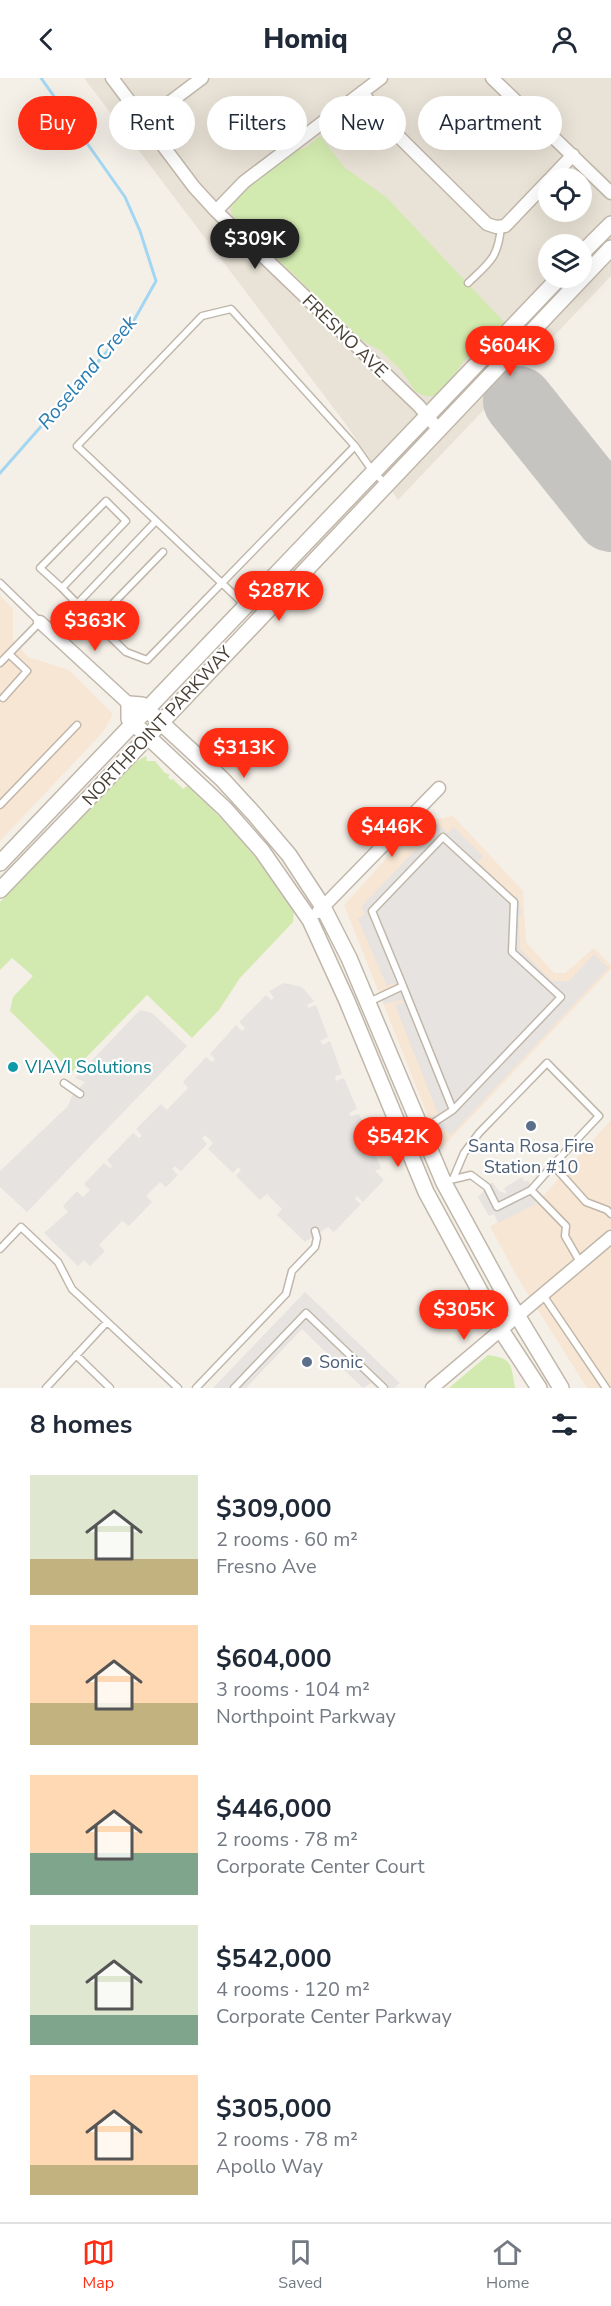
<!DOCTYPE html>
<meta charset="utf-8">
<style>
body{margin:0;font-family:"Nunito Sans",sans-serif;background:#f2f2f3;color:#1f2937;height:100vh;display:flex;flex-direction:column;font-size:22px;white-space:nowrap}
*{box-sizing:border-box;margin:0}
p{font-size:20px;color:#747a83}
.icon{flex:none;width:33px;height:33px;fill:none;stroke:currentColor;stroke-width:2;stroke-linecap:round;stroke-linejoin:round}
.map{position:relative;height:1310px;overflow:hidden}
.drawer{display:flex;flex-direction:column;background:#fff;flex:1}
.drawer>*{flex:none}
.top-card{position:absolute;left:18px;top:18px;width:576px;height:54px;display:flex;gap:12px}
.tools{position:absolute;left:538px;top:90px;display:grid;gap:12px}
.tools a{display:grid;place-items:center;width:54px;height:54px;border-radius:50%;background:#fff;box-shadow:0 6px 24px #0002;font-size:30px}
.price{position:absolute;translate:-50% -51px;padding:0 14px;border-radius:21px;background:#ff2d14;color:#fff;font-size:20px;line-height:39px;filter:drop-shadow(0 2px 3px #0008)}
.price::after{content:'';position:absolute;left:50%;top:36px;width:18px;height:14px;margin-left:-9px;background:inherit;clip-path:polygon(0 0,100% 0,50% 100%)}
.price.on{background:#222;color:#fff}
ul{padding:0;list-style:none}
li{display:flex;align-items:center;gap:18px;height:150px;padding:0 30px}
li span{display:grid;place-items:center;flex:none;width:168px;height:120px;border-radius:0px;color:#555}
li>.icon{margin-inline-start:auto}
span .icon{width:72px;height:72px;fill:#fffc;stroke-width:1}
li b{font-size:26px}
h2{display:flex;justify-content:space-between;align-items:center;height:72px;padding:0 30px;font-size:26px}
.tag{padding:0 21px;border-radius:27px;background:#fff;box-shadow:0 6px 24px #0002;font-size:21px;line-height:54px}
.tag.on{background:#ff2d14;color:#fff}
header{display:flex;justify-content:space-between;align-items:center;height:78px;padding:0 30px;background:#fff;font-size:27px;font-weight:800}
.tab-bar{display:flex;justify-content:space-around;align-items:center;height:84px;border-top:2px solid #e0e1e3;background:#fff;font-size:16px;color:#747a83}
.tab-bar a{display:grid;justify-items:center;gap:3px}
.tab-bar .on{color:#ff2d14}
.map>svg:first-child{display:block}
</style>
<header><svg class="icon" aria-label="back" viewBox="0 0 24 24"><path d="M15 5l-7 7 7 7"/></svg>Homiq<svg class="icon" aria-label="person" viewBox="0 0 24 24"><circle cx="12" cy="8" r="4"/><path d="M4 21q1-7 8-7t8 7"/></svg></header>
<div class="map">
<svg width="611" height="1310" viewBox="0 0 611 1310">
<rect width="100%" height="100%" fill="#f4f0e8"/>
<path fill="#e9e2d6" fill-rule="evenodd" d="M 84,0 L 611,0 L 611,198 L 398,422 L 345,345 ZM 549,100 L 582,100 L 582,134 L 549,134 ZM 549,166 L 582,166 L 582,200 L 549,200 Z"/>
<path fill="#f7e6d3" d="M 0,517 L 13,531 L 13,562 L 28,579 L 69,592 L 113,636 L 104,653 L 0,763 Z
M 453,738 L 523,813 L 526,864 L 554,895 L 565,895 L 594,870 L 611,887 L 611,891 L 441,1071 L 344,827 L 417,747 L 432,742 Z
M 611,1042 L 611,1310 L 587,1310 L 517,1199 L 490,1148 L 536,1126 Z"/>
<path fill="#d2eaaf" d="M 320,58 L 345,90 L 386,119 L 505,245 L 495,255 L 482,264 L 463,284 L 452,301 L 437,317 L 432,318 L 425,318 L 415,313 L 401,292 L 380,272 L 363,263 L 234,139 L 231,134 L 231,125 L 251,106 L 295,72 L 305,70 Z
M 146,678 L 147,683 L 155,683 L 165,695 L 170,697 L 168,699 L 171,702 L 173,701 L 183,711 L 188,707 C 227,744 261,783 291,828 L 294,833 L 293,844 L 240,900 L 219,932 L 192,960 L 147,917 L 72,994 L 10,933 L 13,919 L 33,898 L 12,880 L 0,892 L 0,824 L 134,685 Z
M 488,1277 C 513,1280 511,1287 515,1310 L 449,1310 Z"/>
<path fill="#e6e3e0" d="M 438,746 L 448,755 L 454,749 L 483,778 L 478,784 L 514,818 L 518,819 L 522,837 L 519,838 L 520,871 L 552,903 L 569,903 L 594,876 L 608,890 L 451,1057 L 445,1051 L 435,1054 L 429,1040 L 438,1036 L 395,927 L 403,925 L 402,922 L 384,926 L 380,916 L 397,908 L 394,905 L 387,908 L 358,841 L 365,836 L 361,829 L 427,760 L 420,753 Z
M 284,905 L 302,909 L 314,923 L 307,927 L 308,930 L 316,927 L 328,959 L 320,963 L 323,967 L 330,963 L 342,996 L 335,998 L 336,1003 L 344,1000 L 357,1031 L 349,1035 L 351,1038 L 359,1036 L 372,1066 L 364,1070 L 366,1074 L 373,1071 L 381,1090 L 375,1093 L 384,1102 L 363,1124 L 357,1118 L 355,1121 L 361,1126 L 334,1154 L 328,1149 L 305,1164 L 277,1137 L 282,1131 L 267,1116 L 260,1122 L 236,1098 L 241,1092 L 238,1089 L 233,1095 L 208,1071 L 213,1065 L 205,1057 L 202,1060 L 207,1066 L 181,1093 L 175,1088 L 172,1091 L 178,1097 L 166,1109 L 160,1104 L 146,1118 L 152,1124 L 129,1148 L 122,1143 L 99,1167 L 105,1173 L 90,1188 L 84,1182 L 78,1188 L 44,1155 L 68,1134 L 63,1128 L 77,1113 L 83,1119 L 90,1112 L 84,1106 L 104,1085 L 110,1090 L 112,1088 L 107,1082 L 133,1055 L 139,1060 L 142,1058 L 136,1051 L 161,1026 L 167,1032 L 188,1010 L 183,1004 L 206,979 L 212,984 L 215,981 L 210,976 L 236,947 L 242,953 L 245,950 L 239,944 L 266,917 L 271,922 L 274,920 L 269,913 Z
M 140,932 L 152,935 L 187,968 L 27,1134 L 0,1109 L 0,1093 L 68,1028 L 72,1018 L 85,1004 L 75,1000 Z
M 522,1099 L 524,1103 L 529,1103 L 536,1126 L 498,1145 L 494,1136 L 489,1138 L 478,1119 L 492,1104 L 499,1113 L 507,1116 L 504,1110 Z
M 305,1214 L 400,1305 L 394,1310 L 377,1310 L 371,1305 L 363,1310 L 302,1251 L 246,1310 L 213,1310 Z"/>
<g fill="none" stroke-linecap="round" stroke-linejoin="round">
<path stroke="#a2d6f3" stroke-width="3" d="M 0,395 L 133,244 L 156,203 L 140,153 L 125,119 L 41,0"/>
<path stroke="#c6c4c0" stroke-width="70" d="M 518,323 L 611,439"/>
<g stroke="#c0b7aa" stroke-width="9">
<path id="service" d="M 468,205 C 490,184 498,180 501,149
M 163,474 L 95,544 L 126,574 L 147,582 L 355,368
M 0,505 L 40,544 L 0,585
M 62,510 L 40,490 L 106,423 L 126,443 L 62,510 L 95,544
M 78,525 L 156,443
M 246,528 L 77,368 L 202,238 L 231,231 L 355,368 L 374,395 L 386,406
M 3,620 L 27,593 L 9,576
M 0,727 L 77,647
M 403,908 L 453,1032
M 369,924 L 403,908 L 372,833 L 443,759 L 514,824 L 512,874 L 561,919 L 453,1032 L 421,1053
M 64,1005 L 80,1016
M 453,1101 L 464,1075 L 479,1055 L 547,985 L 599,1038 L 553,1087
M 450,1102 L 471,1097 L 487,1109 L 497,1129 L 531,1112 L 566,1148 L 565,1158 L 580,1184
M 531,1112 L 553,1087 L 586,1124 L 607,1132 L 611,1136
M 0,1171 L 21,1149 L 58,1184 L 72,1211 L 178,1310
M 543,1217 L 606,1310
M 76,1277 L 110,1310
M 46,1310 L 107,1244
M 196,1310 L 286,1216 L 292,1193 L 315,1169 L 317,1160 L 315,1153
M 234,1310 L 306,1235 L 384,1310"/>
</g>
<g stroke="#c0b7aa" stroke-width="15">
<path id="minor" d="M 112,0 L 194,109 L 216,133 L 419,328 L 438,351
M 492,0 L 611,115
M 362,14 L 383,43 L 487,146 L 496,149 L 505,148 L 549,102
M 145,43 L 202,0
M 551,100 L 573,77
M 216,133 L 244,104 L 381,0
M 40,544 L 129,626
M 318,834 L 439,710
M 432,1310 L 611,1159"/>
</g>
<g stroke="#c0b7aa" stroke-width="18">
<path id="tertiary" d="M 582,175 L 611,146
M 0,785 L 559,200
M 0,812 L 137,670 L 611,170
M 539,1310 L 501,1252 L 426,1114 L 347,923 L 310,842 L 262,773 L 225,731 L 129,641 L 129,626 L 142,627 L 222,701 L 255,737 L 289,777 L 323,829 L 349,880 L 444,1105 L 509,1224 L 561,1310"/>
</g>
<use href="#service" stroke="#fff" stroke-width="6"/>
<use href="#minor" stroke="#fff" stroke-width="12"/>
<use href="#tertiary" stroke="#fff" stroke-width="15"/>
</g>
<circle fill="#0f9aa8" stroke="#fff" stroke-width="2" cx="13" cy="989" r="6"/>
<g fill="#5c6f8a" stroke="#fff" stroke-width="2">
<circle cx="531" cy="1048" r="6"/>
<circle cx="307" cy="1284" r="6"/>
</g>
<g text-anchor="middle" stroke-width="4.5" stroke-linejoin="round" paint-order="stroke">
<g font-size="18" fill="#484036" stroke="#fff">
<text transform="translate(345 258) rotate(44)" y="6">FRESNO AVE</text>
<text transform="translate(157 648) rotate(-47)" y="6">NORTHPOINT PARKWAY</text>
</g>
<g font-size="18" fill="#0d838f" stroke="#fff" text-anchor="start">
<text x="25" y="995">VIAVI Solutions</text>
</g>
<g font-size="18" fill="#4e5e75" stroke="#fff">
<text x="531" y="1074">Santa Rosa Fire<tspan x="531" dy="21">Station #10</tspan></text>
<text x="319" y="1290" text-anchor="start">Sonic</text>
</g>
<g font-size="20" font-style="italic" fill="#2a7db0" stroke="#fff">
<text transform="translate(87 294) rotate(-50)" y="7">Roseland Creek</text>
</g>
</g>
</svg>
<div class="tools">
<a><svg class="icon" aria-label="locate" viewBox="0 0 24 24"><circle cx="12" cy="12" r="6"/><path d="M12 2v4M12 18v4M2 12h4M18 12h4"/></svg></a>
<a><svg class="icon" aria-label="layers" viewBox="0 0 24 24"><path d="M12 4l9 5-9 5-9-5zM3 14l9 5 9-5"/></svg></a>
</div>
<b class="price on" style="left:255px;top:192px">$309K</b>
<b class="price" style="left:510px;top:299px">$604K</b>
<b class="price" style="left:279px;top:544px">$287K</b>
<b class="price" style="left:95px;top:574px">$363K</b>
<b class="price" style="left:244px;top:701px">$313K</b>
<b class="price" style="left:392px;top:780px">$446K</b>
<b class="price" style="left:398px;top:1090px">$542K</b>
<b class="price" style="left:464px;top:1263px">$305K</b>
<div class="top-card">
<a class="tag on">Buy</a>
<a class="tag">Rent</a>
<a class="tag">Filters</a>
<a class="tag">New</a>
<a class="tag">Apartment</a>
</div>
</div>
<section class="drawer">
<h2>8 homes<svg class="icon" aria-label="filters" viewBox="0 0 24 24"><path d="M4 7h16M4 17h16"/><circle cx="9" cy="7" r="2"/><circle cx="15" cy="17" r="2"/></svg></h2>
<ul>
<li><span style="background:linear-gradient(#dfe7d0 70%,#c2b280 0)"><svg class="icon" aria-label="home" viewBox="0 0 24 24"><path d="M3 11l9-7 9 7M6 9v11h12V9"/></svg></span><div><b>$309,000</b><p>2 rooms · 60 m²</p><p>Fresno Ave</p></div></li>
<li><span style="background:linear-gradient(#ffd9b3 65%,#c2b280 0)"><svg class="icon" aria-label="home" viewBox="0 0 24 24"><path d="M3 11l9-7 9 7M6 9v11h12V9"/></svg></span><div><b>$604,000</b><p>3 rooms · 104 m²</p><p>Northpoint Parkway</p></div></li>
<li><span style="background:linear-gradient(#ffd9b3 65%,#7fa58c 0)"><svg class="icon" aria-label="home" viewBox="0 0 24 24"><path d="M3 11l9-7 9 7M6 9v11h12V9"/></svg></span><div><b>$446,000</b><p>2 rooms · 78 m²</p><p>Corporate Center Court</p></div></li>
<li><span style="background:linear-gradient(#dfe7d0 75%,#7fa58c 0)"><svg class="icon" aria-label="home" viewBox="0 0 24 24"><path d="M3 11l9-7 9 7M6 9v11h12V9"/></svg></span><div><b>$542,000</b><p>4 rooms · 120 m²</p><p>Corporate Center Parkway</p></div></li>
<li><span style="background:linear-gradient(#ffd9b3 75%,#c2b280 0)"><svg class="icon" aria-label="home" viewBox="0 0 24 24"><path d="M3 11l9-7 9 7M6 9v11h12V9"/></svg></span><div><b>$305,000</b><p>2 rooms · 78 m²</p><p>Apollo Way</p></div></li>
</ul>
</section>
<nav class="tab-bar">
<a class="on"><svg class="icon" aria-label="map" viewBox="0 0 24 24"><path d="M3 6l6-2 6 2 6-2v14l-6 2-6-2-6 2zM9 4v14M15 6v14"/></svg>Map</a>
<a><svg class="icon" aria-label="saved" viewBox="0 0 24 24"><path d="M7 4h10v16l-5-4-5 4z"/></svg>Saved</a>
<a><svg class="icon" aria-label="home" viewBox="0 0 24 24"><path d="M3 11l9-7 9 7M6 9v11h12V9"/></svg>Home</a>
</nav>
